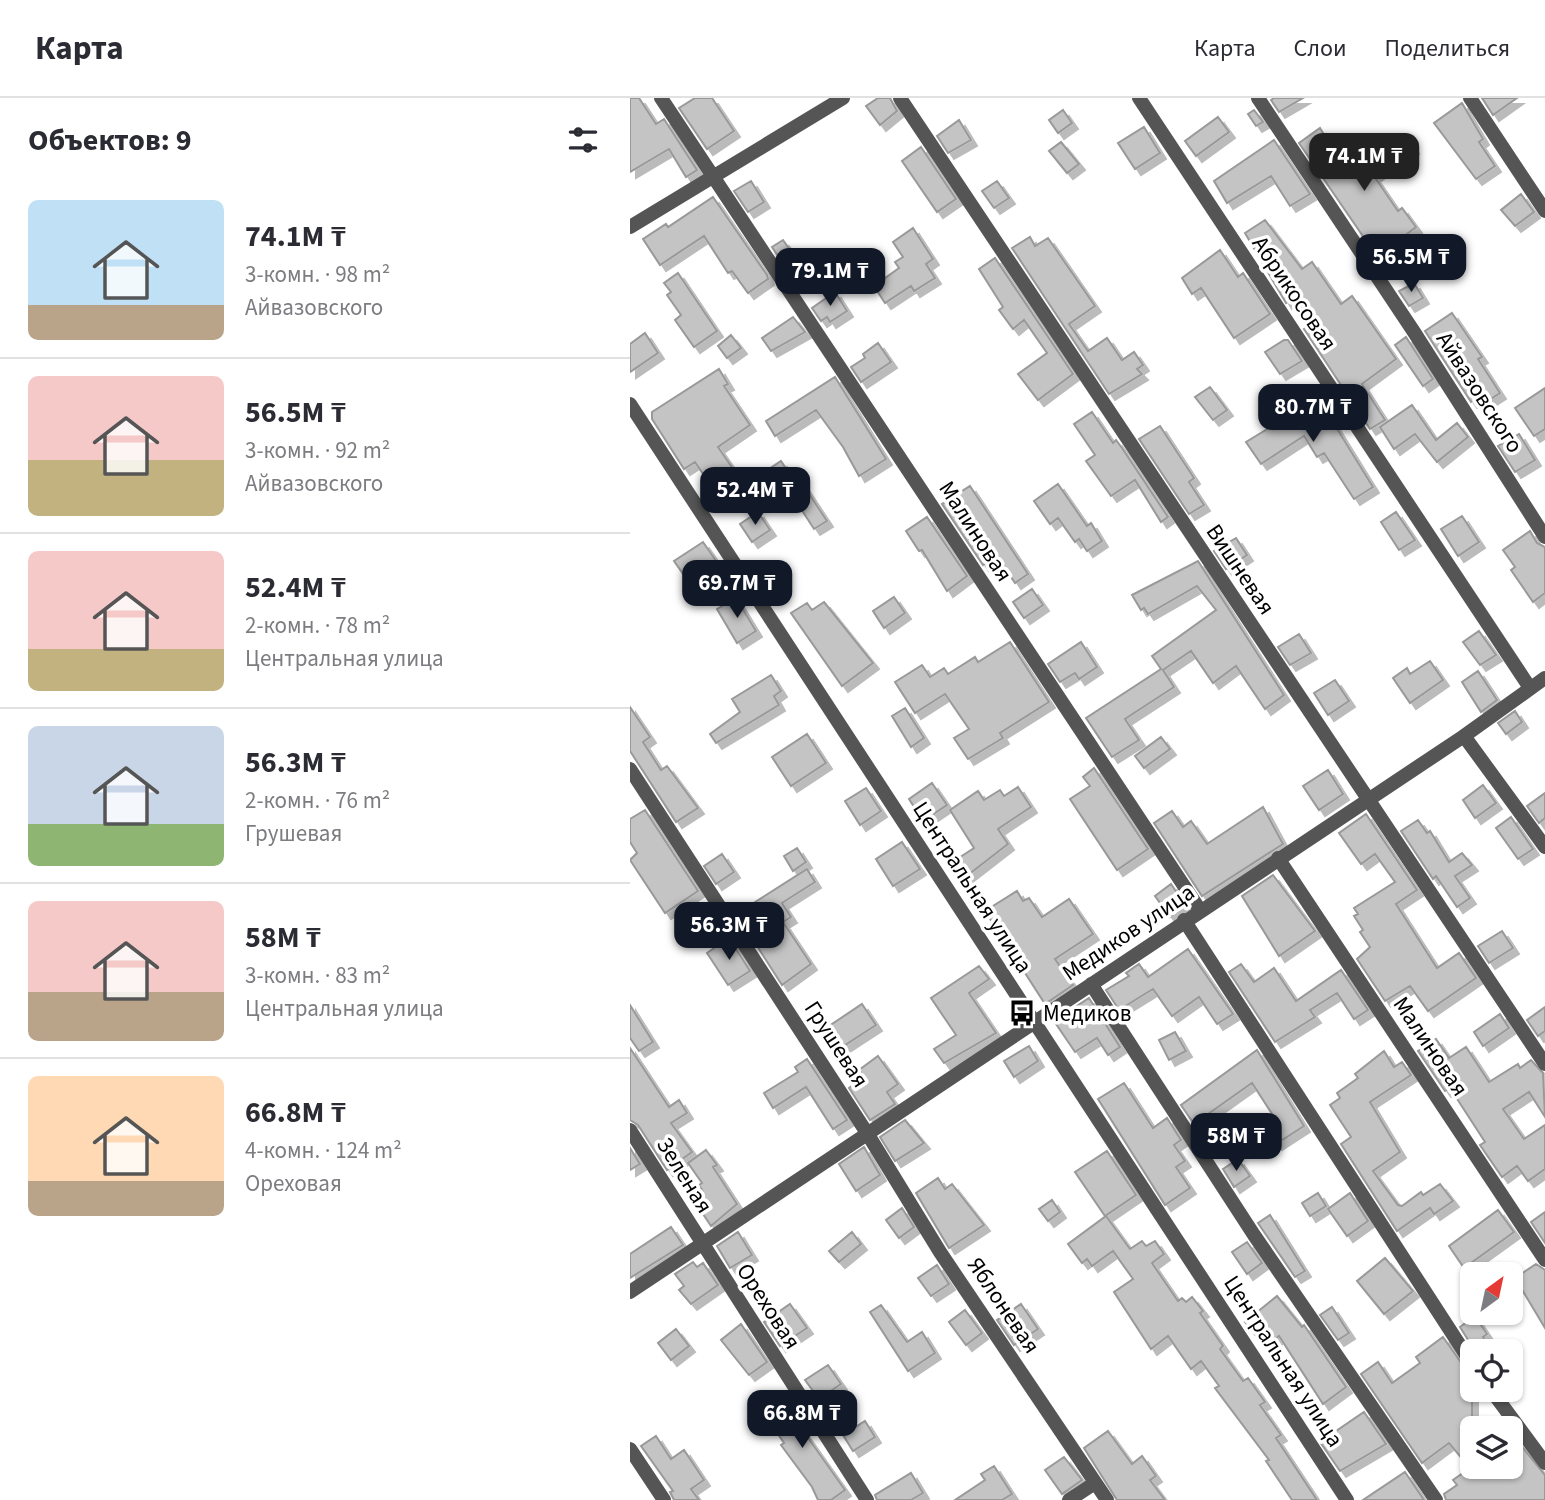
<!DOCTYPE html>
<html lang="ru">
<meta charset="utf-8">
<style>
body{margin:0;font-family:"Source Sans 3",sans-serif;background:#f2f2f3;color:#2b2b33;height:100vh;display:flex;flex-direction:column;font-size:26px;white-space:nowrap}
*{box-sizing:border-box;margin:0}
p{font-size:23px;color:#7c7c81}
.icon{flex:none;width:38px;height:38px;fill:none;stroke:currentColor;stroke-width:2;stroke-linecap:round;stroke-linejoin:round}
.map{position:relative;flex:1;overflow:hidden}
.side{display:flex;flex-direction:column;background:#fff;width:630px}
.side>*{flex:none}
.needle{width:46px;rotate:33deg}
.fabs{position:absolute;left:830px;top:1164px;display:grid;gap:14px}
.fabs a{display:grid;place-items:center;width:63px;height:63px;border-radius:10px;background:#fff;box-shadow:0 2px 5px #0004;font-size:35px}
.price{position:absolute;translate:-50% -60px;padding:0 16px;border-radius:14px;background:#111827;color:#fff;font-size:23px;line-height:46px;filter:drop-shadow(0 2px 4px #0008)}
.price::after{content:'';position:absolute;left:50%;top:42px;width:21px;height:16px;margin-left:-10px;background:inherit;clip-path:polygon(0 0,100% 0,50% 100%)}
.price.on{background:#222;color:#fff}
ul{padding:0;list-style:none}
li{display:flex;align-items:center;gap:21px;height:175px;padding:0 28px}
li+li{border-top:2px solid #e1e1e2}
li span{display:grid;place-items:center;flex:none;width:196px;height:140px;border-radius:10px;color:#555}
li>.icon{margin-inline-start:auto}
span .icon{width:84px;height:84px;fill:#fffc;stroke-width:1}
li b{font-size:30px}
h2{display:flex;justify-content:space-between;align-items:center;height:84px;padding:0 28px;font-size:30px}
header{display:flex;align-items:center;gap:42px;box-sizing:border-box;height:98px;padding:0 35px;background:#fff;border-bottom:2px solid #e1e1e2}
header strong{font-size:33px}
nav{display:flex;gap:38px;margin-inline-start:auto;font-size:24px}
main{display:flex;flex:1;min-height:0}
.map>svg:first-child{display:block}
</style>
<header>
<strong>Карта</strong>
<nav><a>Карта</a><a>Слои</a><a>Поделиться</a></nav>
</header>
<main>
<section class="side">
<h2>Объектов: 9<svg class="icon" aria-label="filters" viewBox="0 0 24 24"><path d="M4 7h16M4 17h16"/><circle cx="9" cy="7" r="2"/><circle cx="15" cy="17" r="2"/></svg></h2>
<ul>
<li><span style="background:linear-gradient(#bfe0f5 75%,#b9a48a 0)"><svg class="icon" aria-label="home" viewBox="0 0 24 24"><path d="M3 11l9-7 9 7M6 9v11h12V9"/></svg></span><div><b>74.1M ₸</b><p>3-комн. · 98 m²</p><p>Айвазовского</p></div></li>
<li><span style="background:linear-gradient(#f6c9c9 60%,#c2b280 0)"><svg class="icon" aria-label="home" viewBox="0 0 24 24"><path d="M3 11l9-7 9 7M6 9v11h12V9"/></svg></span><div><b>56.5M ₸</b><p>3-комн. · 92 m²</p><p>Айвазовского</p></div></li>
<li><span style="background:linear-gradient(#f6c9c9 70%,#c2b280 0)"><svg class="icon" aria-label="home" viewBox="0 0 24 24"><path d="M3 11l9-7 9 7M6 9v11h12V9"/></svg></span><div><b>52.4M ₸</b><p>2-комн. · 78 m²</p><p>Центральная улица</p></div></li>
<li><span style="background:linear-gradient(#c9d6e8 70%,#8fb573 0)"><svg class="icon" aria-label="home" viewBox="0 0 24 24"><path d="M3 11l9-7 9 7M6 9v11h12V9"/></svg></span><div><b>56.3M ₸</b><p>2-комн. · 76 m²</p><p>Грушевая</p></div></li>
<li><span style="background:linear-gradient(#f6c9c9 65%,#b9a48a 0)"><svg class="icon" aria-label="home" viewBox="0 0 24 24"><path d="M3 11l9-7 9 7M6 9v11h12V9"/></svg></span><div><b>58M ₸</b><p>3-комн. · 83 m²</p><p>Центральная улица</p></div></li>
<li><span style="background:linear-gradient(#ffd9b3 75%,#b9a48a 0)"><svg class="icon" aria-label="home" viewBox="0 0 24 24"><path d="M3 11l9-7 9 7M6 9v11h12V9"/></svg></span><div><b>66.8M ₸</b><p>4-комн. · 124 m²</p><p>Ореховая</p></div></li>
</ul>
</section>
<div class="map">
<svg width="915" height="1402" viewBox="0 0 915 1402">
<defs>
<filter id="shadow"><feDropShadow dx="6" dy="6" stdDeviation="0" flood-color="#0004"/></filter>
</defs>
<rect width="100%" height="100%" fill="#fff"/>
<path fill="#c4c4c4" stroke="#999" stroke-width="2" filter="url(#shadow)" d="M 0,0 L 9,0 L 26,26 L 34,21 L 67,72 L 56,79 L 39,51 L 0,74 Z
M 65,0 L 82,0 L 104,33 L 77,51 L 49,10 Z
M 248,0 L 260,0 L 267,13 L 250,27 L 236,8 Z
M 644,0 L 673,0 L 649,14 L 641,2 Z
M 852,0 L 887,0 L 863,17 Z
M 832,5 L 853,41 L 849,44 L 865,68 L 846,81 L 804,25 Z
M 433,12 L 442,25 L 428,35 L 419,22 Z
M 624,12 L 633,24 L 626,28 L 618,16 Z
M 588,19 L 599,34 L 566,58 L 555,43 Z
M 329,22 L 341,42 L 318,55 L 307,38 Z
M 514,29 L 530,55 L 505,71 L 488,45 Z
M 690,30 L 698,43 L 703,40 L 725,71 L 775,38 L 783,50 L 744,78 L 768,113 L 772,110 L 786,129 L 777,136 L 783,144 L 752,166 L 669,45 Z
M 644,42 L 680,96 L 660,108 L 641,78 L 597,105 L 584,83 Z
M 431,44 L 449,66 L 437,75 L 419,53 Z
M 291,49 L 326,101 L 307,114 L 272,63 Z
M 121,83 L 134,104 L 118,114 L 104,93 Z
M 367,83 L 379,100 L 364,110 L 352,93 Z
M 891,96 L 904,114 L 885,128 L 871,112 Z
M 83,99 L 137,177 L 138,181 L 118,195 L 102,173 L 98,175 L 74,138 L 30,167 L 13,141 L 36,126 L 38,129 Z
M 635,122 L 672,171 L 682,164 L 711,206 L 722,198 L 766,261 L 732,286 L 755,322 L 740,331 L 674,231 L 683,225 L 665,199 L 656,205 L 615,135 Z
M 283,130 L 303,161 L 296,166 L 305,180 L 284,193 L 281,188 L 255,205 L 244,188 L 269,170 L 265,164 L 273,159 L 263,144 Z
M 400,139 L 405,148 L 418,140 L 465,208 L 439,226 L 458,253 L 477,240 L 492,262 L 504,254 L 513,267 L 507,271 L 512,276 L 479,296 L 382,150 Z
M 153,142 L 165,159 L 153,166 L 142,149 Z
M 590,152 L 608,179 L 613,175 L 640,216 L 604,240 L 571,190 L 562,196 L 552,180 Z
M 365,160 L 443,276 L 408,302 L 388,276 L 417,255 L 394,222 L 383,231 L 369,212 L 373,209 L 349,171 Z
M 48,175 L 87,233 L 64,249 L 45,222 L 51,217 L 37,197 L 41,194 L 34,185 Z
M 784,185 L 793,200 L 779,208 L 769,193 Z
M 205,194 L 217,213 L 200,224 L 197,219 L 191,223 L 182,210 Z
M 822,215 L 852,259 L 848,261 L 870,295 L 853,306 L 849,299 L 841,304 L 795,233 Z
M 163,219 L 175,234 L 141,253 L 132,240 Z
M 15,235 L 28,255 L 0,274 L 0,246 Z
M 101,237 L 111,250 L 97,260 L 88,248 Z
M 776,239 L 803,281 L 793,288 L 765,247 Z
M 654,242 L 658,242 L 672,263 L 650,276 L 635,254 Z
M 248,245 L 261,264 L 231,284 L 221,269 L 235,260 L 233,256 Z
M 89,271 L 98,286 L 94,288 L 120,327 L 88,349 L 108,378 L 85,394 L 65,364 L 54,371 L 22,321 L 22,314 Z
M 205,279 L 256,361 L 229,378 L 213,349 L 186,312 L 145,338 L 136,323 Z
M 580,289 L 597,312 L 583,322 L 565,299 Z
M 915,290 L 915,331 L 904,338 L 885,310 Z
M 688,300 L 743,389 L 724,401 L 694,355 L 687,359 L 674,338 L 631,366 L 616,344 Z
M 782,307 L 806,342 L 827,325 L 838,339 L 807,364 L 785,336 L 764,351 L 750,329 Z
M 462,314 L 483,345 L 486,342 L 492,350 L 538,419 L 531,424 L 505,382 L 481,398 L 456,363 L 465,357 L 444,326 Z
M 530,328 L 564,380 L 559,384 L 574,407 L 559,416 L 509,341 Z
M 889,336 L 905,362 L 885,374 L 868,348 Z
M 151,363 L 164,382 L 168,379 L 197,423 L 184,431 L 160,394 L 142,406 L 124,381 Z
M 428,386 L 457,428 L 461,425 L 472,443 L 457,453 L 449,441 L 445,444 L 428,420 L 420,426 L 404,403 Z
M 340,388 L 398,476 L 385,485 L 367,457 L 353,467 L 312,406 Z
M 128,414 L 140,432 L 122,444 L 110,426 Z
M 766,414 L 785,442 L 769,452 L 751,424 Z
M 832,418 L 849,444 L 828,458 L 811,431 Z
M 297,419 L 337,478 L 317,493 L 292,452 L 289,453 L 276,433 Z
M 900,433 L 907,445 L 915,449 L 915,495 L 903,504 L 881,472 L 885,469 L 873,452 Z
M 606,440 L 617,457 L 596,471 L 584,453 Z
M 73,444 L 93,473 L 65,493 L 44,463 Z
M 568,463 L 654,597 L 635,611 L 606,568 L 583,585 L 561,553 L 533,572 L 544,589 L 495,621 L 509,642 L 482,659 L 456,620 L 531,571 L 522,558 L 586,512 L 567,488 L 518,516 L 514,510 L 511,512 L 502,497 Z
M 402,491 L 413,507 L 394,520 L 383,504 Z
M 264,499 L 275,515 L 254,530 L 243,513 Z
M 106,500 L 126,533 L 107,545 L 87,511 Z
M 194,504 L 243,565 L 212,588 L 161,515 L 177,505 L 182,512 Z
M 849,533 L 866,557 L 850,567 L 833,544 Z
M 669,536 L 681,555 L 660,567 L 648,549 Z
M 380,544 L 419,604 L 370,635 L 373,640 L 338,661 L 324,640 L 339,631 L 315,596 L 285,615 L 265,584 L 292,567 L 300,579 L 314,570 L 318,576 L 345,559 L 348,564 Z
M 451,544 L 467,569 L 449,581 L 445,575 L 430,584 L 418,566 Z
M 800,563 L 813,582 L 780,605 L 763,580 L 777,570 L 780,576 Z
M 848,573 L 867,602 L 851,614 L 832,584 Z
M 141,577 L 151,593 L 144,598 L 149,607 L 86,645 L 80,636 L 110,614 L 102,601 Z
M 705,582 L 719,603 L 698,617 L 684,595 Z
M 0,609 L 20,639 L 13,644 L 31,672 L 37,668 L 68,710 L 46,724 L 0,653 Z
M 275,610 L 294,640 L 281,649 L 262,618 Z
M 885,613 L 892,624 L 876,636 L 868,625 Z
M 177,636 L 196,665 L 161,688 L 142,659 Z
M 531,639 L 540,651 L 514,670 L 505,658 Z
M 464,670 L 518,751 L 487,772 L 440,701 L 460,688 L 453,679 Z
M 698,672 L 713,696 L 689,712 L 673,688 Z
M 302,685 L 317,707 L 293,723 L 279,701 Z
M 853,687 L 866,705 L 845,720 L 833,702 Z
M 388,689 L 401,709 L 368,731 L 378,746 L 329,784 L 318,767 L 344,750 L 320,712 L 348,693 L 354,702 L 370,692 L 374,698 Z
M 236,690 L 251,713 L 230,727 L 215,703 Z
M 915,695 L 915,720 L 909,725 L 897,708 Z
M 633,709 L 653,746 L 572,798 L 524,725 L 542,713 L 553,729 L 561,723 L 577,746 Z
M 15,712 L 68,793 L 35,815 L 0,762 L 7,755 L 0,744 L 0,721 Z
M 736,716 L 787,792 L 766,806 L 807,870 L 829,855 L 846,880 L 798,913 L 780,888 L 755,903 L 727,861 L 740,849 L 730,834 L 733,832 L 724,818 L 728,816 L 724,810 L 765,784 L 745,756 L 731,766 L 709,735 Z
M 881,719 L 903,751 L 888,761 L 866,730 Z
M 788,722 L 797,735 L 800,733 L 819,764 L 832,755 L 842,767 L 825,778 L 840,800 L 827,809 L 806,778 L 803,781 L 771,733 Z
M 272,744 L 290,771 L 263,788 L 246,761 Z
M 167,750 L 176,764 L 163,773 L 154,758 Z
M 92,756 L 104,774 L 86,786 L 74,768 Z
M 177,771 L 185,784 L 152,805 L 161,819 L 153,824 L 181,866 L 152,887 L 111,823 L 126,813 L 122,806 Z
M 643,777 L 685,833 L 649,858 L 612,798 Z
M 541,786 L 556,808 L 540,819 L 525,798 Z
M 387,793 L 393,803 L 399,800 L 412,819 L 439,801 L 463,836 L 425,861 L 443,887 L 415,906 L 355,813 Z
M 872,833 L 883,850 L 859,865 L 848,848 Z
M 99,840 L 120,873 L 98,887 L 77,855 Z
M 558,851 L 603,916 L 587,926 L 569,899 L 542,918 L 523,891 L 489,912 L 476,892 L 499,878 L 496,875 L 509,866 L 518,879 Z
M 611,866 L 624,884 L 644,870 L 666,903 L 711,872 L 738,912 L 724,921 L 707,895 L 680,912 L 685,919 L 645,944 L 599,874 Z
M 349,868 L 359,881 L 339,895 L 366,935 L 314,965 L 304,951 L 326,937 L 301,900 Z
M 459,900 L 490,949 L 478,957 L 467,940 L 445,954 L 424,923 Z
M 232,906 L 246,927 L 209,951 L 196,930 Z
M 0,907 L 23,944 L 9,953 L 0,940 Z
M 915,909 L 915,933 L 908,938 L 897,922 Z
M 870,916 L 879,930 L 853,948 L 844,934 Z
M 545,934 L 556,953 L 539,962 L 529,942 Z
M 806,941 L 819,960 L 836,949 L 859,984 L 888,966 L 890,970 L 901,962 L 913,975 L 915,1019 L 899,994 L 873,1011 L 894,1041 L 915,1027 L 915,1071 L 898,1083 L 887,1068 L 872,1079 L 850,1047 L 855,1044 L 820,990 L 815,993 L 788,953 Z
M 399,948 L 408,963 L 384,979 L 374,963 Z
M 0,950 L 39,1009 L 49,1002 L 57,1015 L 41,1025 L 62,1054 L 37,1072 L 8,1027 L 0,1022 Z
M 627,952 L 674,1028 L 646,1046 L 635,1028 L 646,1022 L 622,985 L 564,1026 L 551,1007 Z
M 754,953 L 764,969 L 772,964 L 781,977 L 740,1004 L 770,1054 L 743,1073 L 768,1107 L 772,1108 L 791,1094 L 793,1097 L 810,1086 L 823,1103 L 804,1116 L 800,1110 L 767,1133 L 711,1046 L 721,1039 L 700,1007 L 710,1000 L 707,995 L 728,980 L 725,976 Z
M 248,958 L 268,986 L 257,994 L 265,1006 L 240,1022 L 219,990 L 234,979 L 229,972 Z
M 177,961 L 217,1022 L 203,1031 L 176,989 L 143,1010 L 134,995 L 168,974 L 165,969 Z
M 494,985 L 523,1030 L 537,1020 L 551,1042 L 544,1047 L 555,1063 L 546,1069 L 560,1090 L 535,1107 L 468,1001 Z
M 275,1022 L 294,1045 L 265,1063 L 250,1039 Z
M 234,1049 L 250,1077 L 226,1093 L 209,1066 Z
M 0,1050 L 10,1066 L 0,1072 Z
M 76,1052 L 87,1067 L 83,1069 L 107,1106 L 81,1128 L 63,1101 L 73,1094 L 69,1087 L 72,1085 L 58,1065 Z
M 477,1053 L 506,1097 L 475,1118 L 445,1074 Z
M 608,1061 L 620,1078 L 604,1089 L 593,1071 Z
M 308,1080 L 315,1091 L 322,1086 L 354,1127 L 319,1150 L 286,1095 Z
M 688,1095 L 696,1108 L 680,1118 L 672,1105 Z
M 720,1095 L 738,1123 L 717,1138 L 698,1111 Z
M 422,1102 L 430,1114 L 418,1123 L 409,1111 Z
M 272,1110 L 284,1129 L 269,1140 L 256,1122 Z
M 868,1112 L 884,1134 L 834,1170 L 819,1148 Z
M 915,1114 L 915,1145 L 901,1124 Z
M 640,1117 L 675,1173 L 665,1179 L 628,1125 Z
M 476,1118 L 500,1151 L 512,1143 L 516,1148 L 525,1143 L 534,1156 L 522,1165 L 548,1203 L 552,1200 L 556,1204 L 562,1199 L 573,1213 L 570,1215 L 593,1248 L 590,1251 L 613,1283 L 618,1280 L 635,1304 L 630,1307 L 651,1337 L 646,1340 L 687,1402 L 662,1402 L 636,1363 L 639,1362 L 585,1290 L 589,1288 L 571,1263 L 561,1271 L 538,1238 L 521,1251 L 484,1194 L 503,1181 L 483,1153 L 462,1168 L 457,1161 L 452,1165 L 438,1146 Z
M 41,1129 L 53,1147 L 0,1180 L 0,1156 Z
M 108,1134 L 122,1157 L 100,1170 L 87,1148 Z
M 222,1134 L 231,1146 L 209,1164 L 199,1153 Z
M 617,1144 L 632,1165 L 617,1176 L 602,1154 Z
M 755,1160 L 783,1193 L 754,1216 L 727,1183 Z
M 63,1164 L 67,1169 L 73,1165 L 88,1187 L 61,1206 L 49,1192 L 54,1188 L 45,1176 Z
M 906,1166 L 915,1172 L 915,1230 L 885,1180 Z
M 307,1167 L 319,1186 L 301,1198 L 288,1180 Z
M 647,1198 L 672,1229 L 674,1227 L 716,1289 L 693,1306 L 649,1238 L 635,1249 L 615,1224 Z
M 160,1206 L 177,1230 L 150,1248 L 134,1224 Z
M 391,1206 L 408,1231 L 384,1247 L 367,1222 Z
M 251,1207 L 277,1244 L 292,1234 L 305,1255 L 278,1273 L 240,1214 Z
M 702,1209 L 719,1235 L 708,1242 L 690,1217 Z
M 335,1212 L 352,1235 L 336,1247 L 319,1224 Z
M 845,1218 L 857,1236 L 853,1239 L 863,1253 L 845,1253 L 830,1229 Z
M 111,1226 L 137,1264 L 119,1277 L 91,1242 Z
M 46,1231 L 59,1248 L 41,1262 L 28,1245 Z
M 813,1239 L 842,1280 L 842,1369 L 880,1368 L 880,1334 L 915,1377 L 915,1402 L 816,1402 L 814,1396 L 827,1387 L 823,1382 L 840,1370 L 819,1345 L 792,1365 L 731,1276 L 748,1264 L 762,1285 L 790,1265 L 786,1259 Z
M 198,1267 L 211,1286 L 189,1301 L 175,1282 Z
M 147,1296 L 215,1392 L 201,1402 L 188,1402 L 182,1389 L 151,1347 L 154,1345 L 129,1308 Z
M 734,1314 L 756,1346 L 710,1373 L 690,1344 Z
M 235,1323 L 245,1339 L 223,1353 L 213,1337 Z
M 478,1333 L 502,1366 L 512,1358 L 526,1378 L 520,1382 L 535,1402 L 487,1402 L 454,1350 Z
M 26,1338 L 41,1361 L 54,1352 L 74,1382 L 61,1391 L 69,1402 L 44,1402 L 40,1394 L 43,1393 L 11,1348 Z
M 434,1359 L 452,1382 L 432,1396 L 415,1372 Z
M 364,1368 L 382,1396 L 372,1402 L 325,1402 L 355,1382 L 351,1376 Z
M 775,1374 L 794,1402 L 733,1402 Z
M 281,1375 L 293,1395 L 281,1402 L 247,1402 L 245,1397 Z"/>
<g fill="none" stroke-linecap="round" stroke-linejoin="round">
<path stroke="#555" stroke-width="14" d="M 31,0 L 570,812
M 270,0 L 915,966
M 509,0 L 900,590
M 628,0 L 784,234 L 915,439
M 840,0 L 915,113
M 0,129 L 213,0
M 0,306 L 717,1402
M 834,638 L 915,749
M 0,671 L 237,1035 L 310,1154 L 477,1402
M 648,760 L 915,1162
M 554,822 L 842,1266
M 461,886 L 624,1137 L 806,1402
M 0,1032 L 237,1402
M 0,1194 L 834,638 L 915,580
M 861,1292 L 915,1365
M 0,1351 L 34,1402
M 439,1402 L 465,1385"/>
</g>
<defs>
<g id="bus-bare" transform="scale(2.1)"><path d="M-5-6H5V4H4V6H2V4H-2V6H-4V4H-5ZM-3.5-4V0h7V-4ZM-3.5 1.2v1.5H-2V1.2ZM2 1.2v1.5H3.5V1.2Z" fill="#000" stroke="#fff" stroke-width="2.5" paint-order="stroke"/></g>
</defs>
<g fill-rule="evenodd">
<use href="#bus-bare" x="392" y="915"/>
</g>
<g text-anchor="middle" stroke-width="7" stroke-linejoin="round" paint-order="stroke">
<g font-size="23" fill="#000" stroke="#fff">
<text transform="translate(665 195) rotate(56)" y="8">Абрикосовая</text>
<text transform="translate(850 294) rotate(57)" y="8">Айвазовского</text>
<text transform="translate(346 433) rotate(57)" y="8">Малиновая</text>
<text transform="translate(611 471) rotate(56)" y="8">Вишневая</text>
<text transform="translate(343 789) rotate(57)" y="8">Центральная улица</text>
<text transform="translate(498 834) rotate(-34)" y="8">Медиков улица</text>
<text transform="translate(207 946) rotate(57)" y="8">Грушевая</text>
<text transform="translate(801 948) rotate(56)" y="8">Малиновая</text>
<text transform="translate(55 1077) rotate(58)" y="8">Зеленая</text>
<text transform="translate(374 1207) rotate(56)" y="8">Яблоневая</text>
<text transform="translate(139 1208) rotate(57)" y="8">Ореховая</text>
<text transform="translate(654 1263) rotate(57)" y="8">Центральная улица</text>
</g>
<g font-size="23" fill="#000" stroke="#fff" text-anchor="start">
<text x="413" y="923">Медиков</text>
</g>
</g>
</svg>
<div class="fabs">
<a><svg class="needle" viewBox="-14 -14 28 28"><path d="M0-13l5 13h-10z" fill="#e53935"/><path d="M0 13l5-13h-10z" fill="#7c7c81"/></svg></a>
<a><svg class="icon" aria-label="locate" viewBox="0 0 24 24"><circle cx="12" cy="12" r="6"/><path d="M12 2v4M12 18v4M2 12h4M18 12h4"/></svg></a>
<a><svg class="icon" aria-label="layers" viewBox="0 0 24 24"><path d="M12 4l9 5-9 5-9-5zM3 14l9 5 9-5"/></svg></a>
</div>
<b class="price on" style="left:734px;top:95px">74.1M ₸</b>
<b class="price" style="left:781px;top:196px">56.5M ₸</b>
<b class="price" style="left:200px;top:210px">79.1M ₸</b>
<b class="price" style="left:683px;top:346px">80.7M ₸</b>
<b class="price" style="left:125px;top:429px">52.4M ₸</b>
<b class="price" style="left:107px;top:522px">69.7M ₸</b>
<b class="price" style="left:99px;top:864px">56.3M ₸</b>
<b class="price" style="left:606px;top:1075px">58M ₸</b>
<b class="price" style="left:172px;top:1352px">66.8M ₸</b>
</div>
</main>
